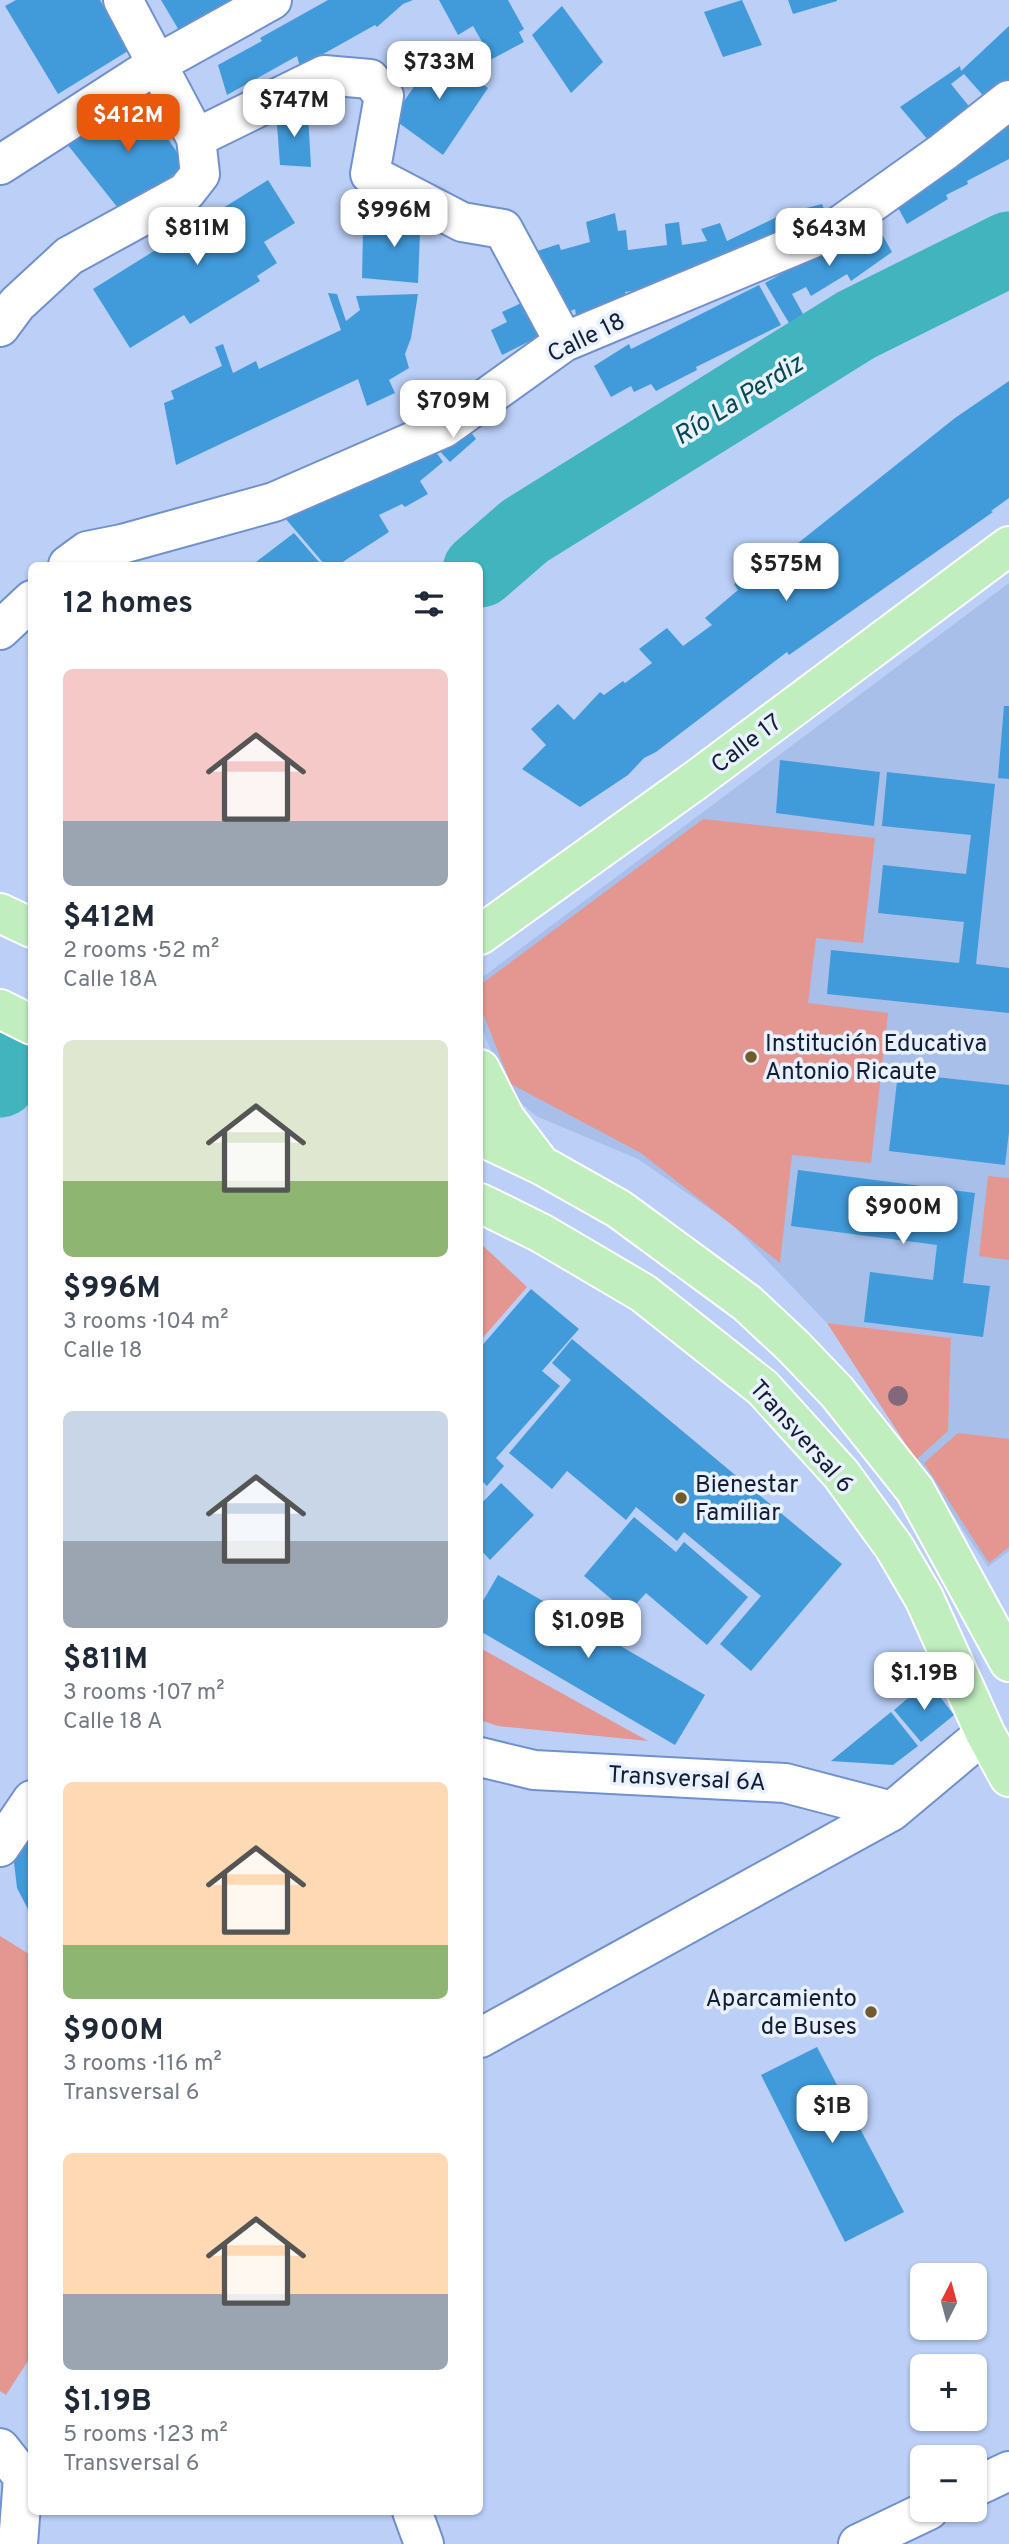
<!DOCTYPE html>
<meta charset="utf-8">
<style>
body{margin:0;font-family:Overpass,sans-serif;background:#f6f6f7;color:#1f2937;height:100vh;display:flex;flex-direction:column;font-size:26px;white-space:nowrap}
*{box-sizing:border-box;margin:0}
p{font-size:23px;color:#747a83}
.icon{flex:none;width:38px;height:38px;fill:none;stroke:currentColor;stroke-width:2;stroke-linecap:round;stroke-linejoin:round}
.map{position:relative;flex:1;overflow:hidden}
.details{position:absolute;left:28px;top:562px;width:455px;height:1953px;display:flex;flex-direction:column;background:#fff;border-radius:10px;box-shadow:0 2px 5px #0004}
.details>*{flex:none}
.needle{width:46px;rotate:6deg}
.controls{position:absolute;left:910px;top:2263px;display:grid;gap:14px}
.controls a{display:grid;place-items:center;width:77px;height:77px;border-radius:10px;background:#fff;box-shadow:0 2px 5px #0004;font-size:35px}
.price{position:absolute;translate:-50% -60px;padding:0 16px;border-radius:14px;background:#fff;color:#222;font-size:23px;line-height:46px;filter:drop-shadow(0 2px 4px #0008)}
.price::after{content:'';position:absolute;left:50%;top:42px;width:21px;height:16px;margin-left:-10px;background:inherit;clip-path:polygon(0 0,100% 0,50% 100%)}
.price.selected{background:#ea580c;color:#fff}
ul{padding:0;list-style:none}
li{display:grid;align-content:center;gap:14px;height:371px;padding:0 35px}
li span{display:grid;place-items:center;height:217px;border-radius:10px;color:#555}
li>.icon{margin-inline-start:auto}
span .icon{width:126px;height:126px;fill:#fffc;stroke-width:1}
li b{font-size:30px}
h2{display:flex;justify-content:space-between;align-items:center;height:84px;padding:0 35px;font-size:30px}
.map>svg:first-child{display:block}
</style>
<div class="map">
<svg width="1009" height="2544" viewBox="0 0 1009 2544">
<rect width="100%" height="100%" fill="#bbcff7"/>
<path fill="#a8bfe9" d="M 1009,583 L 1009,1551 L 988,1567 L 916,1460 L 948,1431 L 951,1338 L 827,1323 L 733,1225 L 638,1159 L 536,1116 L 507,1091 L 480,1023 L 480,979 Z"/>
<path fill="#e49691" d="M 703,819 L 875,838 L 863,943 L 816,938 L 808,1003 L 888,1013 L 871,1163 L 792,1155 L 780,1263 L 641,1153 L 511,1084 L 480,1006 L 480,985 Z
M 988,1176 L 1009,1178 L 1009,1260 L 979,1256 Z
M 480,1243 L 527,1287 L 480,1341 Z
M 827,1323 L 951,1338 L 948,1431 L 916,1460 Z
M 958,1433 L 1009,1439 L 1009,1547 L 989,1563 L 924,1463 Z
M 480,1648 L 648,1741 L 498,1726 L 480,1720 Z
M 0,1936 L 32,1956 L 31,2356 L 6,2395 L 0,2391 Z"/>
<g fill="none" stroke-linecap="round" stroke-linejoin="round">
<path stroke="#41b4be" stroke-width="75" d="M 480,570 L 525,531 L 856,325 L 1009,249
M 0,1080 L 32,1040"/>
</g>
<path fill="#419bdb" d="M 16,0 L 100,0 L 128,51 L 58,94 L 5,6 Z
M 161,0 L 232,0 L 180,32 Z
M 328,0 L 413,0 L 403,4 L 377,27 L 375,25 L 300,67 L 297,56 L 227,95 L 218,65 L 262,41 L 260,38 Z
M 439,0 L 508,0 L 524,29 L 519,32 L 524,42 L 492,59 L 473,26 L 458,35 Z
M 742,0 L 762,45 L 723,57 L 704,12 Z
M 788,0 L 837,0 L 837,1 L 793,14 Z
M 562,6 L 603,62 L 571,93 L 532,35 Z
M 1009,26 L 1009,96 L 995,109 L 964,74 L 951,84 L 972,110 L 951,125 L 949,122 L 928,140 L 900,107 L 960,66 L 961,71 Z
M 427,47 L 488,88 L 443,155 L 392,118 L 421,77 L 411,69 Z
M 138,96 L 186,165 L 122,213 L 67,144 L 103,125 L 99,120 Z
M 276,112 L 308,114 L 311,167 L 280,165 Z
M 1009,123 L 1009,159 L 967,181 L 968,184 L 946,195 L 948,199 L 907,224 L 891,195 Z
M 268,180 L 295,223 L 264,242 L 277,263 L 257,276 L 260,281 L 190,324 L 184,315 L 130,348 L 93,289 Z
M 822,204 L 826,214 L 791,231 L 793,236 L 765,250 L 763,245 L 687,283 L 625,292 L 626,300 L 576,315 L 575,309 L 556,318 L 528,254 L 559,244 L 561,250 L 590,242 L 586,222 L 615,213 L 618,231 L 626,230 L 628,250 L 667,245 L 665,224 L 679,222 L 682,245 L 707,241 L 701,229 L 720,223 L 727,241 L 783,214 Z
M 395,208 L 421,208 L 418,283 L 362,278 L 363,230 L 393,233 Z
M 875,222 L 892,252 L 851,281 L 847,274 L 811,296 L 806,287 L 792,294 L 803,314 L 789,323 L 765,283 Z
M 759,285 L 781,325 L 696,367 L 697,370 L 656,391 L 651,384 L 634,392 L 631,386 L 611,397 L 594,366 L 629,344 L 631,349 Z
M 328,293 L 337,294 L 346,321 L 360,310 L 356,296 L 418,294 L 411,338 L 405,354 L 409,368 L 389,380 L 395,393 L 367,406 L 358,379 L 176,465 L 164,403 L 174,399 L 171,391 L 222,366 L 215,347 L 223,344 L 233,373 L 256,361 L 259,369 L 341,330 Z
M 532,298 L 546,333 L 502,355 L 491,330 L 507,322 L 502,312 Z
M 1009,381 L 1009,498 L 991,511 L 993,512 L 789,655 L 787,652 L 656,752 L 644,758 L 628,775 L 580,807 L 522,769 L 546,745 L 531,729 L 558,704 L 574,720 L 600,692 L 604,695 L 623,681 L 625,683 L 652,663 L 639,649 L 667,628 L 683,646 L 712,625 L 705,618 L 738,590 L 734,584 L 764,563 L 768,567 L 955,418 Z
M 461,419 L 476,439 L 450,462 L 429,440 Z
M 434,449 L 443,462 L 420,481 L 428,494 L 405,507 L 402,504 L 379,515 L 389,532 L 338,565 L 325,565 L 285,518 Z
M 294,533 L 319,562 L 316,565 L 252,565 Z
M 1004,706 L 1009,706 L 1009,779 L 998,778 Z
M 780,760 L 880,772 L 874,826 L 776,813 Z
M 887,772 L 995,784 L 976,964 L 1009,968 L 1009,1013 L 827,994 L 831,950 L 959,963 L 964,922 L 878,913 L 883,865 L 966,874 L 971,835 L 882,826 Z
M 898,1073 L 1009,1085 L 1009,1132 L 1005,1165 L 889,1151 Z
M 798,1170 L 975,1193 L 963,1283 L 990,1286 L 983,1337 L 864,1322 L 870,1272 L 933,1280 L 937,1245 L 791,1226 Z
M 531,1289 L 579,1329 L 542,1371 L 560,1386 L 496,1458 L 504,1466 L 487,1486 L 480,1479 L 480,1348 Z
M 572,1339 L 842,1564 L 751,1671 L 720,1644 L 761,1596 L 684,1532 L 677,1541 L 636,1507 L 626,1520 L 567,1471 L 552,1489 L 509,1453 L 571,1380 L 552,1363 Z
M 501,1483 L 534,1515 L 490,1560 L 480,1549 L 480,1505 Z
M 634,1517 L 676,1552 L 684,1542 L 748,1597 L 707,1645 L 646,1593 L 628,1613 L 584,1576 Z
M 498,1575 L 705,1695 L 675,1745 L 480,1631 L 480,1606 Z
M 928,1681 L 954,1715 L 921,1742 L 894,1710 Z
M 891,1712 L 918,1746 L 893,1765 L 831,1761 Z
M 32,1807 L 32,1917 L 17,1888 L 13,1854 Z
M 817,2047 L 904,2212 L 845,2242 L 761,2075 Z"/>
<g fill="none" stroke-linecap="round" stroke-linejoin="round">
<g stroke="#7090ce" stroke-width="42">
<path id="minor" d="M 196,138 L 324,75 L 370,79 L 384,96 L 370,174 L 462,222 L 503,229 L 564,342
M 0,165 L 157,64 L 272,0
M 0,327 L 17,304 L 69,256 L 186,192 L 200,174 L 196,138 L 123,0
M 68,565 L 87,551 L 122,544 L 274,502 L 444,428 L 564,342 L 835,229 L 943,152 L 1009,100
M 0,630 L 32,600
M 480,1757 L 534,1770 L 785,1783 L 892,1811
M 0,1847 L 32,1800
M 480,2038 L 892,1811 L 985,1733
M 0,2448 L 23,2477 L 18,2544
M 975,2487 L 1009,2471
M 412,2511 L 424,2544
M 858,2544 L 929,2510"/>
</g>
<g stroke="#fff" stroke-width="42">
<path id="major" d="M 0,913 L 32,928
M 480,935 L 696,780 L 1009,546
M 0,1009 L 32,1025
M 480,1069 L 505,1118 L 537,1160
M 480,1136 L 541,1165 L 619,1209 L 747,1303 L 793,1346 L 837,1392 L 915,1490 L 1009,1662
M 480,1203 L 541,1233 L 643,1293 L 763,1388 L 841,1474 L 894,1547 L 924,1598 L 985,1733 L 1009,1777"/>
</g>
<use href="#minor" stroke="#fff" stroke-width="38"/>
<use href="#major" stroke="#c1eebf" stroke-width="38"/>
</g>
<circle fill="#82687b" cx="898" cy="1396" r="10"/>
<g fill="#725a2b" stroke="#e9f0fe" stroke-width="2.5">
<circle cx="751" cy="1057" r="7"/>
<circle cx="681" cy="1498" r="7"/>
<circle cx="871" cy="2012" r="7"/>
</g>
<g text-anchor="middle" stroke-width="7" stroke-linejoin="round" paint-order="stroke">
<g font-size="24" fill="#121e37" stroke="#e9f0fe">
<text transform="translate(586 337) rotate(-26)" y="8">Calle 18</text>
<text transform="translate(746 743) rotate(-37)" y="8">Calle 17</text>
<text transform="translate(802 1436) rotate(48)" y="8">Transversal 6</text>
<text transform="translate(687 1778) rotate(3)" y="8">Transversal 6A</text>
</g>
<g font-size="24" fill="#121e37" stroke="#e9f0fe" text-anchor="start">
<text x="765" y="1051">Institución Educativa<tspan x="765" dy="28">Antonio Ricaute</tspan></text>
<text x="695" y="1492">Bienestar<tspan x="695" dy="28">Familiar</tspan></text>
<text x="857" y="2006" text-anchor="end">Aparcamiento<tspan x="857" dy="28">de Buses</tspan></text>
</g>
<g font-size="26" font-style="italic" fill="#024a50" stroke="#e9f0fe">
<text transform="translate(738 399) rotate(-32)" y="9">Río La Perdiz</text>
</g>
</g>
</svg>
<div class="controls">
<a><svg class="needle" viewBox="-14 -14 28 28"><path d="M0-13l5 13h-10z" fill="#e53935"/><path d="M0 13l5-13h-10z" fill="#747a83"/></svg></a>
<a>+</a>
<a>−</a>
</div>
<b class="price" style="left:439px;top:101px">$733M</b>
<b class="price" style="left:294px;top:139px">$747M</b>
<b class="price selected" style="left:128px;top:154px">$412M</b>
<b class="price" style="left:394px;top:249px">$996M</b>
<b class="price" style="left:197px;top:267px">$811M</b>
<b class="price" style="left:829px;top:268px">$643M</b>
<b class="price" style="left:453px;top:440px">$709M</b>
<b class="price" style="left:786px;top:603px">$575M</b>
<b class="price" style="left:903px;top:1246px">$900M</b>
<b class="price" style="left:588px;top:1660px">$1.09B</b>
<b class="price" style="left:924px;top:1712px">$1.19B</b>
<b class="price" style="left:832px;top:2145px">$1B</b>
<section class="details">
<h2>12 homes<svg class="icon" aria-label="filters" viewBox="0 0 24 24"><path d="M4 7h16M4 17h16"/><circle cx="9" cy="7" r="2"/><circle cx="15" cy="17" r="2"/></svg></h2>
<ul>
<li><span style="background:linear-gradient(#f6c9c9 70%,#9aa5b1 0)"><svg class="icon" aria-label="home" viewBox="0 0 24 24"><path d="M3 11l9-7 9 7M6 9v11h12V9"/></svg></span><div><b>$412M</b><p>2 rooms · 52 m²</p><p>Calle 18A</p></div></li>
<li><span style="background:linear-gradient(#dfe7d0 65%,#8fb573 0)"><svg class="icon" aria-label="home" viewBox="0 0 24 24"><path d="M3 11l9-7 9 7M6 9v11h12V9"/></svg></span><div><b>$996M</b><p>3 rooms · 104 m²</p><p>Calle 18</p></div></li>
<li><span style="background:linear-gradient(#c9d6e8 60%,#9aa5b1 0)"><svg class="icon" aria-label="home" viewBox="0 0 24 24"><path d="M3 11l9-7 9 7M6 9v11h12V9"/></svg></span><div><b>$811M</b><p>3 rooms · 107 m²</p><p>Calle 18 A</p></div></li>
<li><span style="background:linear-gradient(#ffd9b3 75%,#8fb573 0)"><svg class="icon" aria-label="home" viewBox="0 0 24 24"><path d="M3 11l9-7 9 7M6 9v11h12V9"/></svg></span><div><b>$900M</b><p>3 rooms · 116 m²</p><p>Transversal 6</p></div></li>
<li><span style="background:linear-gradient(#ffd9b3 65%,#9aa5b1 0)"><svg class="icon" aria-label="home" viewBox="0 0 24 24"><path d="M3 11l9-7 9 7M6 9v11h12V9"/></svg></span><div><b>$1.19B</b><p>5 rooms · 123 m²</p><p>Transversal 6</p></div></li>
</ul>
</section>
</div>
